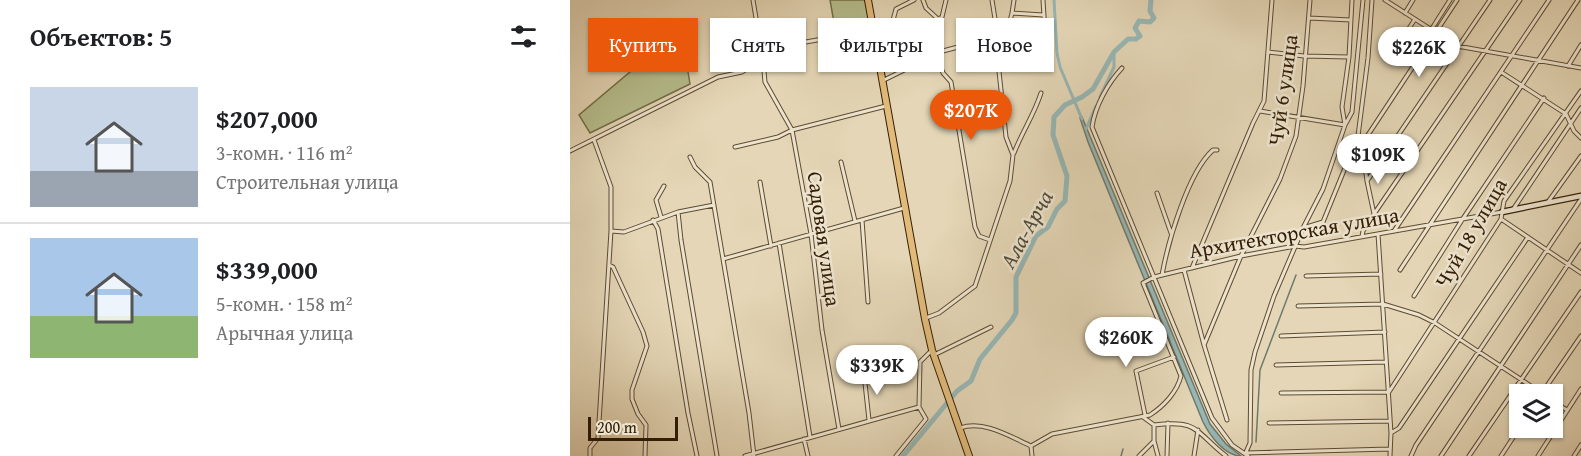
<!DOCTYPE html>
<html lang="ru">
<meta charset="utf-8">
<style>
body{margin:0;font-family:"Gentium Book Plus",serif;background:#f6f6f6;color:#202124;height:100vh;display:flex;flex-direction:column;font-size:22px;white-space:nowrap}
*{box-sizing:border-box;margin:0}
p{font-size:20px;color:#757577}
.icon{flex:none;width:33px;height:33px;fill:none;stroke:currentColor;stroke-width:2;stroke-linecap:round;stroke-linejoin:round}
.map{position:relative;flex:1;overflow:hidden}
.side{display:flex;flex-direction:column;background:#fff;width:570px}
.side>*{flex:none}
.guide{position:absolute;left:18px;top:18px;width:570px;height:54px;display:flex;gap:12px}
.tools{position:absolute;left:939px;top:384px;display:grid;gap:12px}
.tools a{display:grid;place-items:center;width:54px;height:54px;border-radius:0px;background:#fff;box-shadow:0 2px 4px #0004;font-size:30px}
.scale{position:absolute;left:18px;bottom:15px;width:90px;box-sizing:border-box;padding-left:6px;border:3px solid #331e04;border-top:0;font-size:16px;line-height:21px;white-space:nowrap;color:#331e04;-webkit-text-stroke:4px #ede4d0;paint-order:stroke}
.price{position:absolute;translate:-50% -51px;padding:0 14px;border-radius:21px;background:#fff;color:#222;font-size:20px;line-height:39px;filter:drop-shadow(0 2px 3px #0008)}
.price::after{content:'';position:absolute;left:50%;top:36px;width:18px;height:14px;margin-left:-9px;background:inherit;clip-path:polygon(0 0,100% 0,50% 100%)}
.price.selected{background:#ea580c;color:#fff}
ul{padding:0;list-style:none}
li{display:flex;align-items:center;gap:18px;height:150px;padding:0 30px}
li+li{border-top:2px solid #e0e0e0}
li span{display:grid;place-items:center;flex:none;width:168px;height:120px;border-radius:0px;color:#555}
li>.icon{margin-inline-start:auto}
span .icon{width:72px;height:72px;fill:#fffc;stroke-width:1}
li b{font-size:26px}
h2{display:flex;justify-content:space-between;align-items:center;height:72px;padding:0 30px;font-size:26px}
.chip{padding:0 21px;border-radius:0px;background:#fff;box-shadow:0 2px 4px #0004;font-size:21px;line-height:54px}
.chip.selected{background:#ea580c;color:#fff}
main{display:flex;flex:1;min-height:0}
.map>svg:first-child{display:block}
</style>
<main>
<section class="side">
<h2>Объектов: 5<svg class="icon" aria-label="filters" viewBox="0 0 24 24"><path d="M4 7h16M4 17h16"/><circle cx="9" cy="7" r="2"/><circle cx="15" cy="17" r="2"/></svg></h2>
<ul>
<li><span style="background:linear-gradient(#c9d6e8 70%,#9aa5b1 0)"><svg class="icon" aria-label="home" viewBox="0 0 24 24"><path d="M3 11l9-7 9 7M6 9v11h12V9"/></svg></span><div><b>$207,000</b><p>3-комн. · 116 m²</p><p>Строительная улица</p></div></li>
<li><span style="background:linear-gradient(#a9c7e8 65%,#8fb573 0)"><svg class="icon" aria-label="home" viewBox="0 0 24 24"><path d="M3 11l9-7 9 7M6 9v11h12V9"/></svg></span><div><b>$339,000</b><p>5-комн. · 158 m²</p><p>Арычная улица</p></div></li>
</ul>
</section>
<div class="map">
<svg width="1011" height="456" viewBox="0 0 1011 456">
<rect width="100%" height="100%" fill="#e4d6b6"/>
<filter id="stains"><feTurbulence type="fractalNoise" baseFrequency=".00333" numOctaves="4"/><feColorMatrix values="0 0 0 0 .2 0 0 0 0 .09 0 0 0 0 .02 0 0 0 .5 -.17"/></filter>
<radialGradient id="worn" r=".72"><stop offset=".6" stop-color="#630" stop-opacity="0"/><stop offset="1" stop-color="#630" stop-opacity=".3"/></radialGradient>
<path fill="#b6bd8d" stroke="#746e48" stroke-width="1.5" d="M 260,0 L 295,0 L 301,29 L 266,34 Z
M 111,29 L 120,84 L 20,133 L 9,115 Z"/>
<path fill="#97b7b5" stroke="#6f7a6e" stroke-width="1.5" d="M 512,117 L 640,424 L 656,444 L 671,456 C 655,456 640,436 633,422 L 518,142 L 510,118 Z"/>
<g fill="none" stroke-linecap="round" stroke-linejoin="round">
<path stroke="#6f7a6e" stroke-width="1.5" d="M 686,442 L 690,370 L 726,275
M 551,456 L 553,449"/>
<path stroke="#97b7b5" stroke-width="3" d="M 484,0 L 487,53 L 490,67 L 512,119
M 530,97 L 544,67 L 544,52
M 516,129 L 526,106"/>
<path stroke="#97b7b5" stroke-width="5" d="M 333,456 L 387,391 L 401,381 L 410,359 L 442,320 L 446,313 L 446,277 L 466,236 L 478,227 L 487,209 L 495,201 L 497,176 L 483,135 L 484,117 L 495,105 L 512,97 L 523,89 L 544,52 L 558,39 L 566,39 L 570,36 L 565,28 L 569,21 L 580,22 L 584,18 L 580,11 L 581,0"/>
<g stroke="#5f4c30" stroke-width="5">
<path id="street" d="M 183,0 L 193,60 L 195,82 L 222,130 L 241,234 L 252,330 L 269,429
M 353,0 L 356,8 L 368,19 L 372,17 L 376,0
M 422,0 L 426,25
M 473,0 L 477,64
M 815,0 L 887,46 L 1011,68
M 442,13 L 444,0
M 835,13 L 843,0
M 739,18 L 781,20
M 861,30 L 880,0
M 698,52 L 734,56 L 779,57
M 366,54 L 373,73 L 381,82 L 405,227 L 409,236 L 420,240
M 820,58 L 845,19
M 998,66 L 1011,45
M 552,68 C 538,83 525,106 522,127 L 642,418 L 662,445 L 678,456
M 931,72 L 996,114 L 1004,131 L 1011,138
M 314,80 L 373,51 L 418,39 L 429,22 L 440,21 L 442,13 L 473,15
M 690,111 L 775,125 L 772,107 L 779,57 L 782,0
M 788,136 L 792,144 L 797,181 L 804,214 L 793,231 L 792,236
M 792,144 L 887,0
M 165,147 L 208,137 L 222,130 L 316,106
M 0,151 L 148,77 L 172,72 L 207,50 L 230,43 L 304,30 L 323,20 L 326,9 L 344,0
M 444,153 C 452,132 464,115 471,93
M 120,157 L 125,167 L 140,182 L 179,413 L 184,456
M 271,162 L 285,221
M 797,181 L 920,0
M 190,182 L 201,246
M 587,193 L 601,233
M 978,202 L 1011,156
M 944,208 L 1011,108
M 108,212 L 111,240 L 147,456
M 804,214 L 950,0
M 91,217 L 86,200 L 94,186
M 931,219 L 1011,273
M 83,220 L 88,229 L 118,413 L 127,456
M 292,220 L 298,302
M 733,228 L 753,222 L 788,136 L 798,58 L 802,0
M 41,231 L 54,232 L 108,212 L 144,205
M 824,231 L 979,0
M 808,234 L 821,433 L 820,456
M 209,243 L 240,437
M 153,259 L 334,208
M 39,265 L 43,267 L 73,332 L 77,346 L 62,390 L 62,399 L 68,414 L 76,425 L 75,456
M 622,268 L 683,123 L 694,101 L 702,0
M 614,270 L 634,345 L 657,420
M 830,270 L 1008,0
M 592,275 C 598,242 618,172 643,150 L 647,150
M 736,276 L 811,274
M 844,296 L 892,220 L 974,98
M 728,306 L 813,304 L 849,315 L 865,323 L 973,394
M 356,318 L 369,313 L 405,286 L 440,181 L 443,155 L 436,137 L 428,62 L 422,34
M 711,336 L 815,332
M 634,345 L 671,256 L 710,179 L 726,136 L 733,86 L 740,0
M 364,355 L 421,327
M 706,365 L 816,362
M 294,374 L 299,420
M 711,393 L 819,392 L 931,219 L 934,201 L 1011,91
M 972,393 L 1011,336
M 982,401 L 997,410
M 575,415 L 566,371 L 604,357
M 573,417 L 584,425 C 629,419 625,432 656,456
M 699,423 L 820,421
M 390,428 C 414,420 439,436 461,446 L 482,434 L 580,415 C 594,406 607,392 611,376 L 573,283 L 584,277 L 671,256 L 725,246 L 734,247 L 932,212
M 821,433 L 829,428 L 958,237
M 234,439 L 238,456
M 584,441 L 588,456
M 461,446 L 462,456
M 676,452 L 680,443 L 681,370 L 685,352 L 704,296 L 733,228 L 753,189 L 775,125 L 782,112 L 793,0
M 675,453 L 820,449
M 20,456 L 20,448 L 28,438 L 41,231 L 41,187 L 24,140
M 175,456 L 349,407 L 350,362 L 361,351
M 326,456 L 356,419 L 349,407
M 569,456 L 584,441 L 584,425
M 597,456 L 598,423
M 624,456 L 628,430
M 841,456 L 846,445 L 1011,199
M 871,456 L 1011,245
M 899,456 L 1011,292
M 931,456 L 950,427
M 968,456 L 1011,389
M 1004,456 L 1011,445"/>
</g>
<g stroke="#331e04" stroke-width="7">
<path id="secondary" d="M 932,212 L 1011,196"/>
</g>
<g stroke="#331e04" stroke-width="8">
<path id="primary" d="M 298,0 L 355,319 L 362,350 L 399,456"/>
</g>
<use href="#street" stroke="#ede4d0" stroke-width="3"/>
<use href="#secondary" stroke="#ede4d0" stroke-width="4.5"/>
<use href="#primary" stroke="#e2bb7b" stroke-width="6"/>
</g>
<g text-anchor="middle" stroke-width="5" stroke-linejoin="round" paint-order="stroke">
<g font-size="21" fill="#331e04" stroke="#ede4d0">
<text transform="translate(713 90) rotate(-82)" y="7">Чуй 6 улица</text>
<text transform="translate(724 233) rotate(-10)" y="7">Архитекторская улица</text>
<text transform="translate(901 233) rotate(-60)" y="7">Чуй 18 улица</text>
<text transform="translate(254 239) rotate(82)" y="7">Садовая улица</text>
</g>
<g font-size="22" font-style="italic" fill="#514c39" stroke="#ede4d0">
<text transform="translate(456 229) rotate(-61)" y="8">Ала-Арча</text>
</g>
</g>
<rect width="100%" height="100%" filter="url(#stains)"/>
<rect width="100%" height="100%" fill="url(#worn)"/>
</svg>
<div class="tools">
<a><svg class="icon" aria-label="layers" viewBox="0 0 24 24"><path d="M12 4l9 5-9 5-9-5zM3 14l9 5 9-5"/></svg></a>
</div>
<div class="scale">200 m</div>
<b class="price" style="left:849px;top:78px">$226K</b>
<b class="price selected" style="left:401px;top:141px">$207K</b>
<b class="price" style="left:808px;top:185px">$109K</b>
<b class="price" style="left:556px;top:368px">$260K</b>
<b class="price" style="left:307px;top:396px">$339K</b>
<div class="guide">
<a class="chip selected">Купить</a>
<a class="chip">Снять</a>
<a class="chip">Фильтры</a>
<a class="chip">Новое</a>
</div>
</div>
</main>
